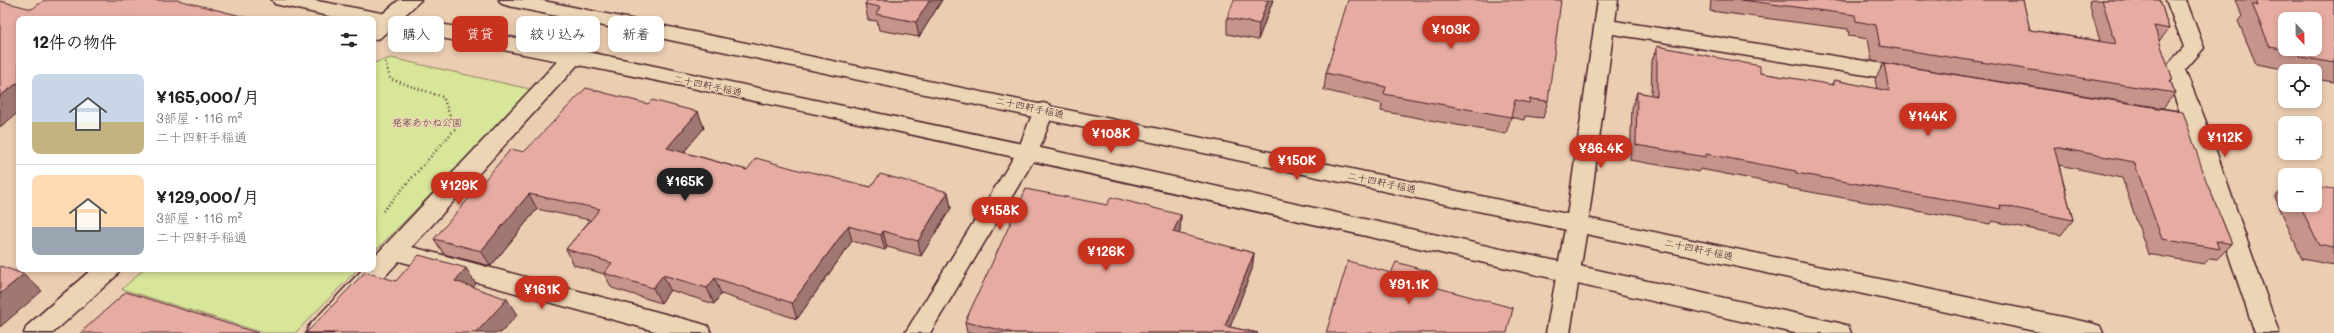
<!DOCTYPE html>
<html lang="ja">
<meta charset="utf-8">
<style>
body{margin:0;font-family:Mali,"Klee One",sans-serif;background:#f6f6f6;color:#222;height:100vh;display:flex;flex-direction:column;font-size:15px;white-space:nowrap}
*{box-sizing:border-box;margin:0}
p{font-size:13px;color:#767676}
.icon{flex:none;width:22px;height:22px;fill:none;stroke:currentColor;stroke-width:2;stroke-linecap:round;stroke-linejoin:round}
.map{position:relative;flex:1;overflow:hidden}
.drawer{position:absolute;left:16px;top:16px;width:360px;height:256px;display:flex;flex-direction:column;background:#fff;border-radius:8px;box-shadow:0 2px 6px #0003}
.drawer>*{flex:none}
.guide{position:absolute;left:388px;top:16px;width:380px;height:36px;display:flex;gap:8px}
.needle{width:26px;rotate:158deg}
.controls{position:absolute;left:2278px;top:12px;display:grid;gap:8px}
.controls a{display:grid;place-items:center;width:44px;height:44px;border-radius:8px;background:#fff;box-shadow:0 2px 6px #0003;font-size:20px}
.price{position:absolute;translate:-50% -34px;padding:0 9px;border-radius:14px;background:#c8321e;color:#fff;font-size:13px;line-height:26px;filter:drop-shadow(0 1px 2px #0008)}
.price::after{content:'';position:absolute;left:50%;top:24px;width:12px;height:9px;margin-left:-6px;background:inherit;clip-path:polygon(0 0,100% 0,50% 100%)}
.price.current{background:#222;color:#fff}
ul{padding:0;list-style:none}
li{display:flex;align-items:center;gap:12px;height:100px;padding:0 16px}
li+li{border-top:1px solid #e0e0e0}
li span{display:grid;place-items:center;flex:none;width:112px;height:80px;border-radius:8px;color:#555}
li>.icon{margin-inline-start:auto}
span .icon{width:48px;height:48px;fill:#fffc;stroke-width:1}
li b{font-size:17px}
h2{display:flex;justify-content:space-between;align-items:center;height:48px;padding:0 16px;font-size:17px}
.tag{padding:0 14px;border-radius:8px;background:#fff;box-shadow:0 2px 6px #0003;font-size:14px;line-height:36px}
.tag.current{background:#c8321e;color:#fff}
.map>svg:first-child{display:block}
</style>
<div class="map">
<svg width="2334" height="333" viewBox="0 0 2334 333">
<rect width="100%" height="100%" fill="#ebcdb1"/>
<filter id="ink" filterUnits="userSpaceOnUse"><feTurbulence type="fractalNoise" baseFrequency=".025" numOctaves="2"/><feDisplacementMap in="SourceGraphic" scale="8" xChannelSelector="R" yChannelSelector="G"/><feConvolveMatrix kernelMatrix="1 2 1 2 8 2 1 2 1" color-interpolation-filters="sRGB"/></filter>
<g filter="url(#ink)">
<path fill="#d7e699" stroke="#908262" d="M 391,58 L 534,90 L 373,253 L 373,63 Z
M 144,269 L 358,269 L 295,333 L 264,333 L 122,289 Z"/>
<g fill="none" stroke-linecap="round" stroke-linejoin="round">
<g stroke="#4a1f2b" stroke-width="3">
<path id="street" d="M 399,0 L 421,0 L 380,38 L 373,40 L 373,22 Z
M 1598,0 L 1618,0 L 1615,21 L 1909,68 L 1916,70 L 1919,75 L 1916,80 L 1909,82 L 1613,34 L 1588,223 L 1570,333 L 1546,333 L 1566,223 Z
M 2166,0 L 2186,0 L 2204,48 L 2185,70 L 2206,122 L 2279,333 L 2255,333 L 2186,128 L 2149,120 L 2145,115 L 2149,110 L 2156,108 L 2180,112 L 2164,69 L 2184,47 Z
M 574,49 L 581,51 L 584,56 L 581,61 L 412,247 L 699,323 L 708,326 L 711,333 L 662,333 L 399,261 L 333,333 L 306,333 L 309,326 L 363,269 L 373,269 L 373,258 L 567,51 Z
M 1043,103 L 1050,105 L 1054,110 L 1038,153 L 930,333 L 905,333 L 1017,152 L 1036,105 Z
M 92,269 L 120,269 L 116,276 L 53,333 L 24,333 L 27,326 Z"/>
</g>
<g stroke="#4a1f2b" stroke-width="3">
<path id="secondary" d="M 272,0 L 312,0 L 574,49 L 1027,145 L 1839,323 L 1848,326 L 1851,333 L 1794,333 C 1321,227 849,114 373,25 L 373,19 L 342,19 L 275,4 Z
M 499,0 L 539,0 L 2091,323 L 2100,326 L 2103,333 L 2044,333 L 1577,232 L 509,6 L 502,4 Z"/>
</g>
<path stroke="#4a1f2b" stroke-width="2.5" stroke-dasharray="1 3" stroke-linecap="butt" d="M 383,211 L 455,129 L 443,97 L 390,79 L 385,60"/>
<use href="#street" fill="#ecd5b5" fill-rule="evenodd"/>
<use href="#secondary" fill="#ecd5b5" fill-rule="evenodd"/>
</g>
<path fill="#c6948a" stroke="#4a1f2b" d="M 868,0 L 942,0 L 919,37 L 879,30 L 877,21 L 868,20 L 865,4 Z
M 1273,0 L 1258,40 L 1227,34 L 1227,18 Z
M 1711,0 L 2023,0 L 2030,30 L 2100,41 L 2089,3 L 2091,0 L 2160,0 L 2169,29 L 2159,41 L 2173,80 L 2171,82 L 2175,93 L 2163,108 L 1872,61 L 1868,39 L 1849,36 L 1848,29 L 1710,11 Z
M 2236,0 L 2334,0 L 2334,82 L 2315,79 L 2315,71 L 2285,71 L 2284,69 L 2256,64 L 2238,21 L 2242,16 Z
M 1657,46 L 1760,73 L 1831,85 L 1834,80 L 1877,89 L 1875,79 L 1884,63 L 2207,183 L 2232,244 L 2217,259 L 2210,258 L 2204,264 L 2148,254 L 2122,178 L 2059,165 L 2073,220 L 2061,235 L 1992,221 L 1990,224 L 1788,188 L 1788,186 L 1700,169 L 1699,172 L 1630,160 L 1632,108 L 1637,92 L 1651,95 L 1652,61 Z
M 1326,73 L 1548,101 L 1543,118 L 1525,116 L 1524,120 L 1511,117 L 1506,134 L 1381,111 L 1382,104 L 1324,90 Z
M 648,104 L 698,112 L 704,128 L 683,152 L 747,170 L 806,172 L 871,187 L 948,192 L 951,208 L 921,256 L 887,247 L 885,250 L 852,241 L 797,319 L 721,294 L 714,304 L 670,290 L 661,303 L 612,288 L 604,274 L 574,265 L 566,249 L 590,220 L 537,209 L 491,266 L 444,254 L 434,239 L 524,152 Z
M 2285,186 L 2285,205 L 2315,205 L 2334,189 L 2334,265 L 2302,259 L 2275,197 Z
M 1181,215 L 1180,231 L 1179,234 L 1254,253 L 1252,269 L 1230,327 L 1258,333 L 967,333 L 965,322 Z"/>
<path fill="#a17871" stroke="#4a1f2b" d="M 930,0 L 942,0 L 919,37 L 916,22 Z
M 1268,0 L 1273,0 L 1258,40 L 1259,24 Z
M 19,82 L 19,112 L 0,127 L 0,96 Z
M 698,112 L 704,128 L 674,164 L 667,148 Z
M 948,192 L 951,208 L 921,256 L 918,241 Z
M 529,194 L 537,209 L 491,266 L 481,251 Z
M 1181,215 L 1180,231 L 1173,248 L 1173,232 Z
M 848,226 L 852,241 L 797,319 L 792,303 Z
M 883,231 L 887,247 L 885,250 L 881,235 Z
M 1254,253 L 1252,269 L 1228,333 L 1225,326 Z
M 466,268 L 476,284 L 465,297 L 455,281 Z
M 24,274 L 42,291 L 0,327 L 0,294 Z
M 663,275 L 670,290 L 661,303 L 653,288 Z
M 715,278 L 721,294 L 714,304 L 707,288 Z
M 507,299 L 517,315 L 501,333 L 476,333 Z"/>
<path fill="#e6aca1" stroke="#4a1f2b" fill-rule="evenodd" d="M 45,0 L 178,0 L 253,19 L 19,19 L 19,82 L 0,96 L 0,1 L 32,9 Z
M 868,0 L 930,0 L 916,22 L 876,14 L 880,7 L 865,4 Z
M 1234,0 L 1268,0 L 1259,24 L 1227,18 Z
M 1348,0 L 1561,0 L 1548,101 L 1530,99 L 1529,103 L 1515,100 L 1511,117 L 1384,94 L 1386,87 L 1326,73 Z
M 1742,0 L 2023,0 L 2030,30 L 2116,44 L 2102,0 L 2160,0 L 2169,29 L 2154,26 L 2173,80 L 2170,80 L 2175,93 L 1880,46 L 1876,25 L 1856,21 L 1855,15 Z
M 2256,0 L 2334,0 L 2334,63 L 2301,57 L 2299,52 L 2270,47 L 2252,4 L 2258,6 ZM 2285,19 L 2315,19 L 2315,49 L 2285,49 Z
M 1657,46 L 1760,66 L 1760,73 L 1834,85 L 1834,80 L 1889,91 L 1884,63 L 2183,112 L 2207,183 L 2232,244 L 2216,241 L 2219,249 L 2162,239 L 2134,162 L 2054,147 L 2073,220 L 2000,205 L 2001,209 L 1796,173 L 1796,171 L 1706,154 L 1706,157 L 1636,145 L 1637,92 L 1657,96 Z
M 586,88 L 648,104 L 652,100 L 698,112 L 667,148 L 747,170 L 756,158 L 806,172 L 807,171 L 871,187 L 880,174 L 948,192 L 918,241 L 883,231 L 881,235 L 848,226 L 792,303 L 715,278 L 707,288 L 663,275 L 653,288 L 604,273 L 612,263 L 566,249 L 600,209 L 529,194 L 481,251 L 434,239 L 511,149 L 524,152 Z
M 2315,186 L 2334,189 L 2334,247 L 2318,244 L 2300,205 L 2315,205 Z
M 1026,189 L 1107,205 L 1111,197 L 1181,215 L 1173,232 L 1254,253 L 1225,326 L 1258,333 L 1014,333 L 965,322 Z
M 419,255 L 466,268 L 455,281 L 507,299 L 476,333 L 306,333 L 365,272 L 396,281 Z
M 1348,261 L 1391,273 L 1396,262 L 1431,272 L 1427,285 L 1513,308 L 1507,333 L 1326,333 Z
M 0,266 L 24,274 L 0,294 Z
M 126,292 L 258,333 L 80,333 Z"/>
</g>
<g text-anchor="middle" stroke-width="3" stroke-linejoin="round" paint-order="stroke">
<g font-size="10" fill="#4a1f2b" stroke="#ecd5b5">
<text transform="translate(708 85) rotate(12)" y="4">二十四軒手稲通</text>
<text transform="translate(1030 107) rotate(12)" y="4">二十四軒手稲通</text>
<text transform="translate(1382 182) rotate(12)" y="4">二十四軒手稲通</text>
<text transform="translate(1699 249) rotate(12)" y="4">二十四軒手稲通</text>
</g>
<g font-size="10" fill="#5f3d3c" stroke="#ecd5b5">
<text x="427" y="126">発寒あかね公園</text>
</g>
</g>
</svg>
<div class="controls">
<a><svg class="needle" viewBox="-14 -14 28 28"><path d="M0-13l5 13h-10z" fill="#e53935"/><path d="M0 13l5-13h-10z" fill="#767676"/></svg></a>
<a><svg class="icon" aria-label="locate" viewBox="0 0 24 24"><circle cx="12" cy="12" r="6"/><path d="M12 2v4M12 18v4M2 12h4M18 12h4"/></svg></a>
<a>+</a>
<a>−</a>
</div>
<b class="price" style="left:1451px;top:50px">¥103K</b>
<b class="price" style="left:1928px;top:137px">¥144K</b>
<b class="price" style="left:1111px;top:154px">¥108K</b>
<b class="price" style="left:2225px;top:158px">¥112K</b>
<b class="price" style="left:1601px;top:169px">¥86.4K</b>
<b class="price" style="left:1297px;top:181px">¥150K</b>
<b class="price current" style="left:685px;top:202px">¥165K</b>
<b class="price" style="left:459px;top:206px">¥129K</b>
<b class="price" style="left:1000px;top:231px">¥158K</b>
<b class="price" style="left:1106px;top:272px">¥126K</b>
<b class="price" style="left:1409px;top:305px">¥91.1K</b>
<b class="price" style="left:542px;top:310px">¥161K</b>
<div class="guide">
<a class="tag">購入</a>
<a class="tag current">賃貸</a>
<a class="tag">絞り込み</a>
<a class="tag">新着</a>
</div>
<section class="drawer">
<h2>12件の物件<svg class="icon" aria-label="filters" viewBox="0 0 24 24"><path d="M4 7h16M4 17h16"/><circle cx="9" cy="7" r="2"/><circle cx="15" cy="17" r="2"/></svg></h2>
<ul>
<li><span style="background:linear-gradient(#c9d6e8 60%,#c2b280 0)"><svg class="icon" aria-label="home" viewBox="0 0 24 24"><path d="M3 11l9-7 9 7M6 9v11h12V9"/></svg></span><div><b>¥165,000/月</b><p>3部屋 · 116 m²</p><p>二十四軒手稲通</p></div></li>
<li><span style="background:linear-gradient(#ffd9b3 65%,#9aa5b1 0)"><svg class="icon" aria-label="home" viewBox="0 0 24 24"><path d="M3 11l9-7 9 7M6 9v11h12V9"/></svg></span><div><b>¥129,000/月</b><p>3部屋 · 116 m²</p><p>二十四軒手稲通</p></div></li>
</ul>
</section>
</div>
